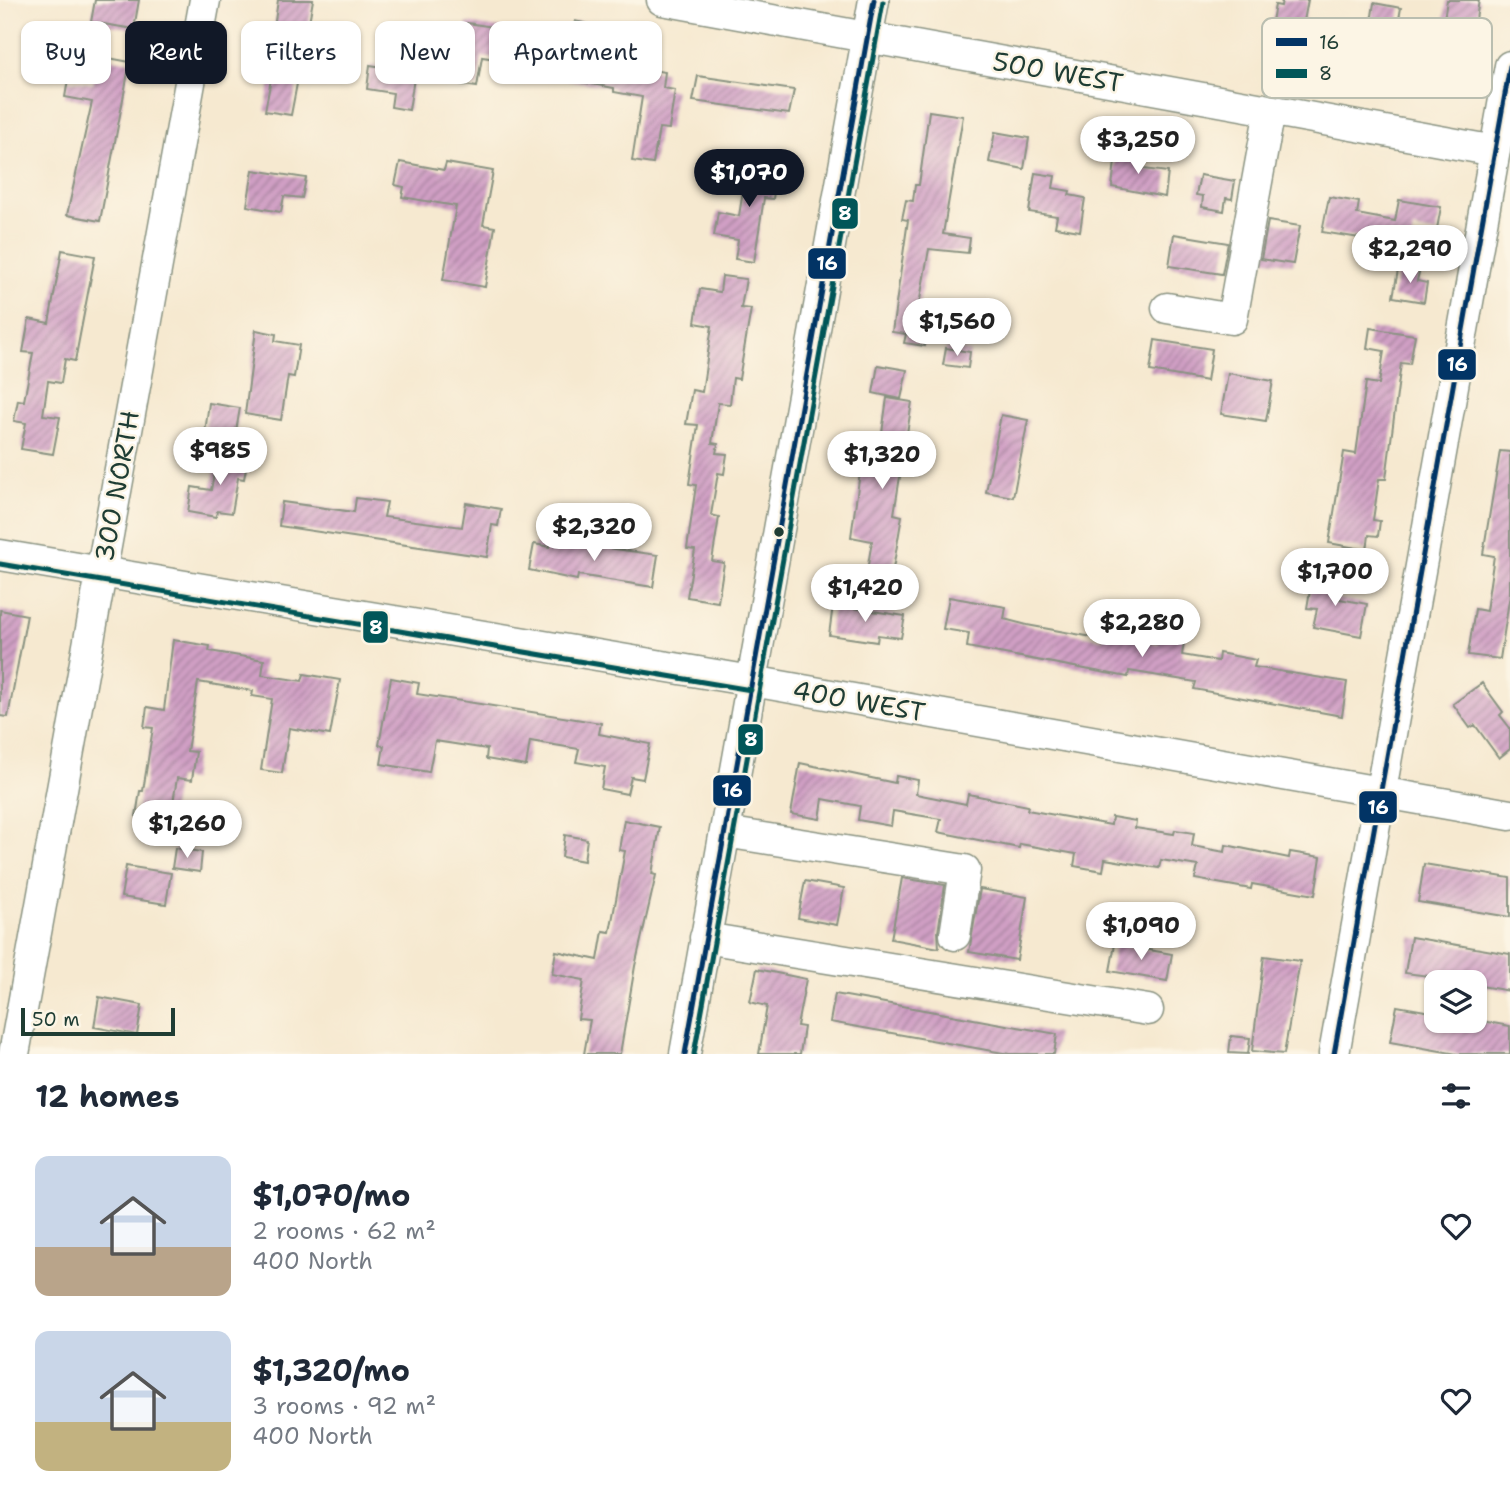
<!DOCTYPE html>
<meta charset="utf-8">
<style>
body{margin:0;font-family:"Shantell Sans",sans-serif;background:#f6f6f7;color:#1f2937;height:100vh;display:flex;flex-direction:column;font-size:26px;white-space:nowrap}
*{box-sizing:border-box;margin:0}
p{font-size:23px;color:#747a83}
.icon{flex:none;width:38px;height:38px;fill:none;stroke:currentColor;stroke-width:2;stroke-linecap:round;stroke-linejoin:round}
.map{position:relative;height:1054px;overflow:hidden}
.details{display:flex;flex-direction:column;background:#fff;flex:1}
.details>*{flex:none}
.banner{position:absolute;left:21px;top:21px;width:700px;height:63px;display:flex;gap:14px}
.fabs{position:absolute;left:1424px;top:970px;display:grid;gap:14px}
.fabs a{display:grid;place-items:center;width:63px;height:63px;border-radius:14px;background:#fff;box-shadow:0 2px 5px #0004;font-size:35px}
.scale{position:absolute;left:21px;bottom:18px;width:154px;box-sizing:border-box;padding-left:7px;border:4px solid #1f3d34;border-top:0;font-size:19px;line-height:24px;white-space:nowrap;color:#1f3d34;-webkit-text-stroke:5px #fcf5e5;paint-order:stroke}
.price{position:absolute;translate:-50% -60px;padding:0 16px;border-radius:24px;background:#fff;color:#222;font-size:23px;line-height:46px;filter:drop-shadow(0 2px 4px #0008)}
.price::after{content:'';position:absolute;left:50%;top:42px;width:21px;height:16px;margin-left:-10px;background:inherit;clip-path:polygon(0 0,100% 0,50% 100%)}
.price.selected{background:#111827;color:#fff}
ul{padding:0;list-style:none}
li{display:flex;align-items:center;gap:21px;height:175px;padding:0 35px}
li span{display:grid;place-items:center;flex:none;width:196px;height:140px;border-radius:14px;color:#555}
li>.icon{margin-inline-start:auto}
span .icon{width:84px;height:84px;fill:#fffc;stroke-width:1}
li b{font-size:30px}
h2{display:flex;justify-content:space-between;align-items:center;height:84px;padding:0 35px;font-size:30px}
.pill{padding:0 24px;border-radius:14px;background:#fff;box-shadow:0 2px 5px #0004;font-size:24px;line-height:63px}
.pill.selected{background:#111827;color:#fff}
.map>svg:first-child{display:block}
</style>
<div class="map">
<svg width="1510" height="1054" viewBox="0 0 1510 1054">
<defs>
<pattern id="building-hatch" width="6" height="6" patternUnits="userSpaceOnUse" patternTransform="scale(1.75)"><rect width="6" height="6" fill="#d09fc4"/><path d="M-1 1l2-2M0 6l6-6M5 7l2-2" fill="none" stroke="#a883a0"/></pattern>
</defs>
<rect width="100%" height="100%" fill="#fcf5e5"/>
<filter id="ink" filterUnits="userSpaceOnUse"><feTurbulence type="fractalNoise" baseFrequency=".0143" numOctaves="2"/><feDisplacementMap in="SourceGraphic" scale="14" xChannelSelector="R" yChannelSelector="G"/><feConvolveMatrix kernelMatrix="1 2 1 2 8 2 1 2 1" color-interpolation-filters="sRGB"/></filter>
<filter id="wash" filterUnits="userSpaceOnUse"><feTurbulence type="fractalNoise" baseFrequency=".00686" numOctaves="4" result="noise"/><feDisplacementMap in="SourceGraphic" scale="28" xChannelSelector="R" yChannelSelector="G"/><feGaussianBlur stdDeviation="1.57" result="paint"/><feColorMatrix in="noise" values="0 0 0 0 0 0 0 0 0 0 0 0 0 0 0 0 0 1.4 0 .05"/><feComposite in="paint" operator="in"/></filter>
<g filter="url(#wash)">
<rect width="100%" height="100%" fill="#f6e9d0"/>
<g id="blocks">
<path fill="url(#building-hatch)" d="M 95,0 L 139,0 L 134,29 L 91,22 Z
M 278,0 L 313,0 L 307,33 L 274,28 Z
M 1282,0 L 1308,0 L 1301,37 L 1270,32 L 1275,5 L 1281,6 Z
M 1447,0 L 1479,0 L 1467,78 L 1390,64 L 1395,33 L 1370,29 L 1374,3 L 1401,8 L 1398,24 L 1442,32 Z
M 575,21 L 588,24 L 583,56 L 591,57 L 590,61 L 665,72 L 663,88 L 675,90 L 669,129 L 659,128 L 653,164 L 632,161 L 642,97 L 614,92 L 614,88 L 542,75 L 543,66 L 482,57 L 477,87 L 458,84 L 467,23 L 526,32 L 524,45 L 568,53 Z
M 316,37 L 349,44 L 345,65 L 312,59 Z
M 98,56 L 130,62 L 100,221 L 67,215 L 92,102 L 65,97 L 68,80 L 93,84 Z
M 274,63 L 300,68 L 291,115 L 265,111 Z
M 370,65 L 415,72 L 409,110 L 391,107 L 393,93 L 367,89 Z
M 698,76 L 794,90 L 789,114 L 693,101 Z
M 929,111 L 963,116 L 943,234 L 970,238 L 968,253 L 929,249 L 919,305 L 930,307 L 925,346 L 904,343 L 906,334 L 892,332 L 908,220 L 902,219 L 906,200 L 913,201 L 915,185 L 919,185 Z
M 995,132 L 1029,138 L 1024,169 L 989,162 Z
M 1116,153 L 1145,157 L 1143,169 L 1168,172 L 1165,197 L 1112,187 Z
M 748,159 L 778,164 L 773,199 L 764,198 L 754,262 L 735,259 L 738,240 L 714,236 L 718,212 L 739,216 Z
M 400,162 L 444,170 L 446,163 L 493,171 L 483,225 L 495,227 L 485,287 L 443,280 L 456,206 L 402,197 L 404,187 L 395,185 Z
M 253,170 L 306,178 L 302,198 L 284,196 L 281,212 L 247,206 Z
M 1035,173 L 1055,176 L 1053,188 L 1070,191 L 1069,195 L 1085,198 L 1080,231 L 1055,227 L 1057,216 L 1029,212 Z
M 1200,175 L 1235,181 L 1232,199 L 1226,198 L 1224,211 L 1202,207 L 1203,196 L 1196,195 Z
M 1329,197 L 1359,202 L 1357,214 L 1395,221 L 1399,200 L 1441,207 L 1436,234 L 1413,229 L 1410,246 L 1322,232 Z
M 1268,221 L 1300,226 L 1293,264 L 1261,259 Z
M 1174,234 L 1228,243 L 1222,274 L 1169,266 Z
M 62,250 L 95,256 L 75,361 L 65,359 L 61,383 L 48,381 L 43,415 L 60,417 L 53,454 L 21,449 L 26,423 L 14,421 L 18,400 L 24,401 L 33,353 L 23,352 L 29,319 L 49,323 Z
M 1399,265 L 1420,268 L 1417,281 L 1427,283 L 1424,302 L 1393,297 Z
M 722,276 L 746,279 L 741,308 L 751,309 L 739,379 L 733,378 L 730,404 L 718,403 L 712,443 L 718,444 L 716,453 L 727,454 L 724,474 L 718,473 L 711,515 L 719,517 L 712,561 L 724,563 L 718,602 L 687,597 L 695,550 L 687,549 L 696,485 L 689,484 L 698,425 L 686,424 L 692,390 L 702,392 L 712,326 L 695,323 L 700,289 L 720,292 Z
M 1370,328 L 1415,335 L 1410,364 L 1401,363 L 1386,479 L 1379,479 L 1373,520 L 1380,521 L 1378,536 L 1369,535 L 1367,550 L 1329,543 L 1344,452 L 1356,454 L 1366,382 L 1379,384 L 1384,351 L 1367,348 Z
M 256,330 L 276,334 L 275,341 L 299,345 L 294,377 L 288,376 L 281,420 L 245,414 Z
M 1155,340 L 1212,349 L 1207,381 L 1150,371 Z
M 946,348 L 970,352 L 968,368 L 943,365 Z
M 878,365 L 907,370 L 901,399 L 873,393 Z
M 1228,373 L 1273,381 L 1266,421 L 1221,414 Z
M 887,398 L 912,402 L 894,514 L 902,516 L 891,581 L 866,577 L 872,541 L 851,537 L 864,444 L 880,447 Z
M 209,403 L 240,408 L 235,437 L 205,432 Z
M 1001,415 L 1028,420 L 1013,497 L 986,492 Z
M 1500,451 L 1510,452 L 1510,594 L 1500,659 L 1468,655 L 1475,609 L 1486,611 L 1494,556 L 1483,554 Z
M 218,453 L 248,458 L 244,479 L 238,478 L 232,513 L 217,511 L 216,517 L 188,512 L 192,487 L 211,490 Z
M 356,498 L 387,502 L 384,517 L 462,527 L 466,503 L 501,509 L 498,526 L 492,525 L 487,557 L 279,526 L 282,502 L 354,512 Z
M 551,540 L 658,555 L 653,587 L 578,575 L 577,580 L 529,570 L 534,544 L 550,547 Z
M 1313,573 L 1338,577 L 1334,598 L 1367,604 L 1361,636 L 1313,627 L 1317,609 L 1307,608 Z
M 949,597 L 1006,607 L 1004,619 L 1027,625 L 1103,639 L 1103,635 L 1158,644 L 1161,625 L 1186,629 L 1182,655 L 1218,661 L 1219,653 L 1256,660 L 1254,667 L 1347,682 L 1342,716 L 1194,689 L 1196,682 L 1129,671 L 1128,677 L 967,647 L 969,633 L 943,629 Z
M 833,605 L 905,616 L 901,638 L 878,635 L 877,642 L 829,635 Z
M 0,610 L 27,615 L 8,717 L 0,716 Z
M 173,640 L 210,646 L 209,651 L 264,660 L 262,675 L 302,681 L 304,674 L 340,680 L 330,735 L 289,728 L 282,773 L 261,770 L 272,699 L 252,696 L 253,691 L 198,682 L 187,751 L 196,752 L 192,780 L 177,778 L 170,821 L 136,816 L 140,791 L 143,791 L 153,728 L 144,727 L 147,707 L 164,710 Z
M 391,678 L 419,683 L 417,694 L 601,723 L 599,734 L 650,744 L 643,779 L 631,777 L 627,794 L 601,789 L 605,767 L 576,762 L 579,749 L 530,741 L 526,766 L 486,759 L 487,749 L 435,741 L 429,772 L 381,764 L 384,746 L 379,745 Z
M 1482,683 L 1503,712 L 1500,715 L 1510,728 L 1510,749 L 1499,758 L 1475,725 L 1470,728 L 1453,704 Z
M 800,763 L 895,783 L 896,776 L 918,780 L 916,794 L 966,804 L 968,794 L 1028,806 L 1027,810 L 1111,825 L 1112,817 L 1136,821 L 1135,828 L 1174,834 L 1175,830 L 1194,833 L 1192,846 L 1225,852 L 1226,845 L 1289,858 L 1290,852 L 1321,857 L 1315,895 L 1252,884 L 1251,889 L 1195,879 L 1198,866 L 1161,860 L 1159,868 L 1105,859 L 1103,871 L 1074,866 L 1076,854 L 1020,844 L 1019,848 L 938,832 L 941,819 L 893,811 L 891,826 L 858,820 L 860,806 L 823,799 L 820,819 L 791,814 Z
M 624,820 L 660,827 L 652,874 L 656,875 L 635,966 L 620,1054 L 584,1054 L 590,1020 L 578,1019 L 584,980 L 552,974 L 556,951 L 598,960 L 603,931 L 610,932 L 625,851 L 619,850 Z
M 565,835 L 587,839 L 584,861 L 562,857 Z
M 175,848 L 202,852 L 200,872 L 172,868 Z
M 1424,864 L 1510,878 L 1510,917 L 1418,902 Z
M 126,866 L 171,873 L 166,904 L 121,897 Z
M 902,878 L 945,885 L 938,932 L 939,948 L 891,939 Z
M 805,881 L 844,888 L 837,925 L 798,918 Z
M 980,889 L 1027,897 L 1017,960 L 969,952 Z
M 1411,937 L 1510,954 L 1510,991 L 1475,985 L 1475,982 L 1405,973 Z
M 1115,944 L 1172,954 L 1167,981 L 1110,971 Z
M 1264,956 L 1300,961 L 1284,1054 L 1252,1051 Z
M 757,969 L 806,979 L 797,1026 L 804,1027 L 800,1054 L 759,1054 L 767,1006 L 750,1002 Z
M 835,994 L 1057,1034 L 1054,1054 L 1009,1054 L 830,1022 Z
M 99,997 L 142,1005 L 137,1035 L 94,1027 Z
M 1397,1006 L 1437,1013 L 1437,1020 L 1476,1020 L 1510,1026 L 1510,1054 L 1457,1054 L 1390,1042 Z
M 1231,1036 L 1250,1038 L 1248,1054 L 1229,1053 Z"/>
</g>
</g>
<g filter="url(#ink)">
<use href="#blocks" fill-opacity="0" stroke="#8a9382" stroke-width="2"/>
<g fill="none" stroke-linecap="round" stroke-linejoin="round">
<g stroke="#8a9382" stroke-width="33">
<path id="minor" d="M 662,0 L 1495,151
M 1167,308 L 1232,319 L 1270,110
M 0,555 L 752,681 L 1510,815
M 725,832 L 965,870 L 955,935
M 705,938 L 1148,1010
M 14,1054 L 205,0
M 685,1054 L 874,0
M 1334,1054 L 1510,66"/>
</g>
<use href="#minor" stroke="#fff" stroke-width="30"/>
<g stroke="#fcf5e5" stroke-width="10">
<path id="bus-1" d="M 685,1054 L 874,0
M 1334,1054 L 1510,66"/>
</g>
<g stroke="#fcf5e5" stroke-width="10">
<path id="bus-2" d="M 0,564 L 751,690
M 694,1054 L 883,2"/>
</g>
<use href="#bus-1" stroke="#023465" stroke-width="5"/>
<use href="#bus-2" stroke="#015659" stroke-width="5"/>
</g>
</g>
<circle fill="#1f3d34" stroke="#fcf5e5" stroke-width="2.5" cx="779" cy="532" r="6"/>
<g text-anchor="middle" stroke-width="5" stroke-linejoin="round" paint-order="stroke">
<g font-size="26" fill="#1f3d34" stroke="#fcf5e5">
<text transform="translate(1058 72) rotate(10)" y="9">500 WEST</text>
<text transform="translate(117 486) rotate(-80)" y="9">300 NORTH</text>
<text transform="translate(859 701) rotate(10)" y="9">400 WEST</text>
</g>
</g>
<rect x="1262" y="18" width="230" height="80" rx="10" fill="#fcf5e5" stroke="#babeb0" stroke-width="2"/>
<rect x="1276" y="38" width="31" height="8" fill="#023465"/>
<rect x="1276" y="69" width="31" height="9" fill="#015659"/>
<g font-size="19" fill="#1f3d34">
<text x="1319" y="49">16</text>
<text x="1319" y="80">8</text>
</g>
<g stroke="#fcf5e5" stroke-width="2.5">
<rect x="831" y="197" width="28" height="33" rx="7" fill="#015659"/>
<rect x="807" y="247" width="40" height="33" rx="7" fill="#023465"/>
<rect x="1437" y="348" width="40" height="33" rx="7" fill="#023465"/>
<rect x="362" y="610" width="27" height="34" rx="7" fill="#015659"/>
<rect x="737" y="723" width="27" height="33" rx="7" fill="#015659"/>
<rect x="712" y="774" width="40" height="33" rx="7" fill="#023465"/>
<rect x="1358" y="790" width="40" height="34" rx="7" fill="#023465"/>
</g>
<g font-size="19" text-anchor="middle" font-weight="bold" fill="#fff">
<text x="845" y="220">8</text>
<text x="827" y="270">16</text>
<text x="1457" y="371">16</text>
<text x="376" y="634">8</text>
<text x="751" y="746">8</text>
<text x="732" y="797">16</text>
<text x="1378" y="814">16</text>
</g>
</svg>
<div class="fabs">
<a><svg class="icon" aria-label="layers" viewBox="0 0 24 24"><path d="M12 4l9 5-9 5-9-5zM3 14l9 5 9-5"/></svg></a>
</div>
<div class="scale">50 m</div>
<b class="price" style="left:1138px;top:176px">$3,250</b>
<b class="price selected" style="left:749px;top:209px">$1,070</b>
<b class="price" style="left:1410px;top:285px">$2,290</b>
<b class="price" style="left:957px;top:358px">$1,560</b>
<b class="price" style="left:220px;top:487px">$985</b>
<b class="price" style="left:882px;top:491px">$1,320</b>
<b class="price" style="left:594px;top:563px">$2,320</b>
<b class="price" style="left:1335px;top:608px">$1,700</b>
<b class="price" style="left:865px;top:624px">$1,420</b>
<b class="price" style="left:1142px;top:659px">$2,280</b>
<b class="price" style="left:187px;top:860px">$1,260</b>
<b class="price" style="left:1141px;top:962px">$1,090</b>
<div class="banner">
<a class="pill">Buy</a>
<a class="pill selected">Rent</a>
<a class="pill">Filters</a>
<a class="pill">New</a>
<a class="pill">Apartment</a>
</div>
</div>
<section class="details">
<h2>12 homes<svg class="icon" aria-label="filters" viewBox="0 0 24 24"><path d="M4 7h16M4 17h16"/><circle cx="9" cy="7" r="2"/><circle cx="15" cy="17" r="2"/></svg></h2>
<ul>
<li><span style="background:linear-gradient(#c9d6e8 65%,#b9a48a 0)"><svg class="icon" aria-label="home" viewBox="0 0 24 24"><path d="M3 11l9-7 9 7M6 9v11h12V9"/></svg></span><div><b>$1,070/mo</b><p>2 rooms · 62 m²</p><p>400 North</p></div><svg class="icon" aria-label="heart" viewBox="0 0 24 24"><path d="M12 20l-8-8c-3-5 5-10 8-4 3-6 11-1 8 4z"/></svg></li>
<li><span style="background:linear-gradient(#c9d6e8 65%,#c2b280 0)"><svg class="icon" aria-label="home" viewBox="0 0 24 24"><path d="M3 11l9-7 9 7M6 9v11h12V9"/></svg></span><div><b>$1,320/mo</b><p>3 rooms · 92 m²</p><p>400 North</p></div><svg class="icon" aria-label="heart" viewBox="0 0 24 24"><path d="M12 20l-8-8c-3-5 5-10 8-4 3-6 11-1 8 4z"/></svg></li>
</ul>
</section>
